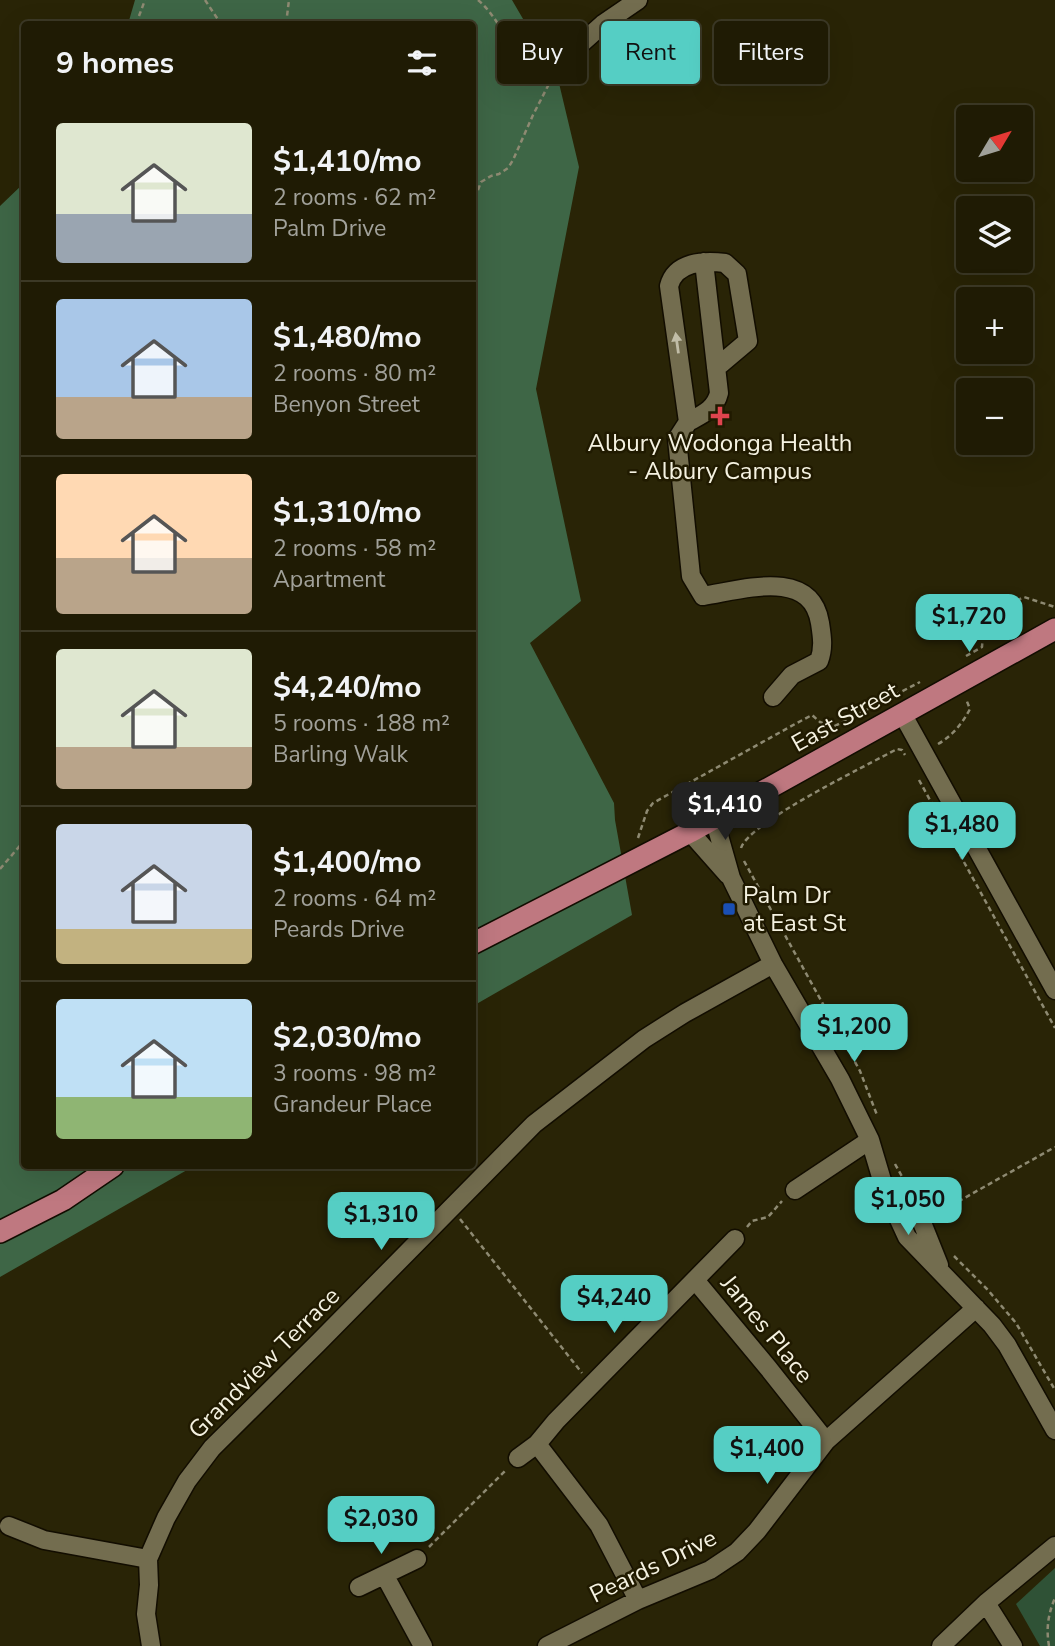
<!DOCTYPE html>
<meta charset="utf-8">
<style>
body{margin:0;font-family:"Nunito Sans",sans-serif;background:#27240e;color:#f1f3f6;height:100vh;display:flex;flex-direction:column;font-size:26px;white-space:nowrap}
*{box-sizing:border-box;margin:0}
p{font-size:23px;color:#a1a19a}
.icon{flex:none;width:38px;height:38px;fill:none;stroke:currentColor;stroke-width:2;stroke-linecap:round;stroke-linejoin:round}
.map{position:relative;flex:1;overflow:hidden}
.sheet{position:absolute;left:21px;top:21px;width:455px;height:1148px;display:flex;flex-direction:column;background:#1f1b04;border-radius:7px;box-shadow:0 7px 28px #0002,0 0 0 2px #3c3926}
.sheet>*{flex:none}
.top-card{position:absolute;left:497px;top:21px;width:452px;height:63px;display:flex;gap:14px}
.needle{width:46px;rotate:52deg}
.fabs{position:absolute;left:956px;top:105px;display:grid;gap:14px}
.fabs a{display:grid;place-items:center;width:77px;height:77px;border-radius:7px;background:#1f1b04;box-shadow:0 7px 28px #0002,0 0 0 2px #3c3926;font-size:35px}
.price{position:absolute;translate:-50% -60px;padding:0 16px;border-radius:14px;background:#55cec4;color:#111;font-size:23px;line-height:46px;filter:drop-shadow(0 2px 4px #0008)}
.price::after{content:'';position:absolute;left:50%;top:42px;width:21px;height:16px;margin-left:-10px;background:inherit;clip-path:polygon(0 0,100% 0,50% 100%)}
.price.selected{background:#222;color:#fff}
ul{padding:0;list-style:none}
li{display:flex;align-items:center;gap:21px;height:175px;padding:0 35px}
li+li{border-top:2px solid #3c3926}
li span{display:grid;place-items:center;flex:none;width:196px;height:140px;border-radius:7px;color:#555}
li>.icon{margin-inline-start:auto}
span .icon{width:84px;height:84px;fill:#fffc;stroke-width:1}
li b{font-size:30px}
h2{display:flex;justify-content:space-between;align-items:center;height:84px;padding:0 35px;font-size:30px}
.tag{padding:0 24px;border-radius:7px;background:#1f1b04;box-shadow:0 7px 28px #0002,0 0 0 2px #3c3926;font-size:24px;line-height:63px}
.tag.selected{background:#55cec4;color:#111}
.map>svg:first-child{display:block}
</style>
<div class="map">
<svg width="1055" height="1646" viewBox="0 0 1055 1646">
<rect width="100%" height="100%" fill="#292406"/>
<path fill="#2f5236" d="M 1055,1568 L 1055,1646 L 1040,1646 L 1016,1604 Z"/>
<path fill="#3e6646" d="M 135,0 L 512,0 L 558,79 L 579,167 L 536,389 L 581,601 L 530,643 L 614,803 L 615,820 L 632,915 L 473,1006 L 472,24 L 128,24 Z
M 24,183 L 24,1166 L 194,1166 L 0,1277 L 0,206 Z"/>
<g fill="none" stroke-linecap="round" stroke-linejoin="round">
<g stroke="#120d00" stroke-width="21">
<path id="minor" d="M 555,67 L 603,24 L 638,0
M 716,368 L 748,341 L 737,274 L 725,263 C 704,260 675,262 669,286 L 688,422 L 677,439 L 691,576 L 703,596 C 742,590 811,567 820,623 C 822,636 824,648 819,661 L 792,675 L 773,697
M 688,422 C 701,415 715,410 719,393 L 704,262
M 903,715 L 1055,990
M 714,818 L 731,878 L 773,964 L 840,1079 L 870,1140 L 884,1187 L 907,1237 L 992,1325 L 1007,1345 L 1055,1430
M 690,832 L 728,875
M 885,1187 L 897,1195 L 921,1220 L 939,1265
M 795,1190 L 870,1140
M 695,1280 L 769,1369 L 826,1441
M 537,1444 L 599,1525 L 638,1600
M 518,1458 L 537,1444 L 556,1421 L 735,1239
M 9,1526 L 44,1540 L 148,1559
M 385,1576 L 423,1646
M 359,1587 L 417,1559
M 986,1603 L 1013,1646
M 151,1646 L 146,1614 L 149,1585 L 148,1559 L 166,1518 L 187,1481 L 212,1448 L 317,1344 L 534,1124 L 644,1039 L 685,1013 L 773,964
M 547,1646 L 638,1600 L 710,1570 L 737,1552 L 757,1531 L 826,1441 L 976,1308
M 941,1646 L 986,1603 L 1055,1546"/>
</g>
<g stroke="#120d00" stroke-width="24">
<path id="major" d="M 472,944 L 690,832 L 1055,629
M 0,1232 L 63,1200 L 113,1166"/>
</g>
<path stroke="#8e8a72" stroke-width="2.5" stroke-dasharray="5 3.5" stroke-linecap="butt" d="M 205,0 L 221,24
M 478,0 C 501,19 511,57 541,67
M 136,24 L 145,0
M 286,24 L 289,0
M 472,206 L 481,182 L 491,176 L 499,174 L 508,168 L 513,160 L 533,115 L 551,80
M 966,656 L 982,647 L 984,617 L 1024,597 L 1055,607
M 938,744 C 952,736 962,724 970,709 L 966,699
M 919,780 L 1055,1028
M 638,838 L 647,811 L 653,803 L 795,724 L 812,715 L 820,722 L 833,727 L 920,682
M 741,848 C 749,822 868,765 897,749 L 902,750 L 905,755
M 744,861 L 860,1071 L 877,1115
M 0,869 L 24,841
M 895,1164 L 904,1180
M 936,1214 L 1055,1147
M 460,1219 L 582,1373
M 747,1227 L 752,1221 L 768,1217 L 782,1201
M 954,1256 L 987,1289 L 1016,1323 L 1055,1390
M 429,1547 L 506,1470
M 1049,1646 C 1046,1629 1048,1614 1055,1598"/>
<use href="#minor" stroke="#736d4f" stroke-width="18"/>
<use href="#major" stroke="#bf7880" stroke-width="21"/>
</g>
<defs><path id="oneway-solid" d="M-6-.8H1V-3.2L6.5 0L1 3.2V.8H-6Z" transform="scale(1.75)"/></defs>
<use fill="#c1bda7" href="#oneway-solid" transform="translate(677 343) rotate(-98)"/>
<path fill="#e0444e" stroke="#201a00" stroke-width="2.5" d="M716.5 405.5h7v7h7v7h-7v7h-7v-7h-7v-7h7z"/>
<rect fill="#1a4fb4" stroke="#201a00" stroke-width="2.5" x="722" y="902" width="14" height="14" rx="3.5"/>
<g text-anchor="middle" stroke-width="5" stroke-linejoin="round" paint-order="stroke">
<g font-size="24" fill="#f5f2e1" stroke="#201a00">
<text x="720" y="451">Albury Wodonga Health<tspan x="720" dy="28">- Albury Campus</tspan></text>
<text x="743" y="903" text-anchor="start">Palm Dr<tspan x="743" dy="28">at East St</tspan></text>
</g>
<g font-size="24" fill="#f5f2e1" stroke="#201a00">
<text transform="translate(845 717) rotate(-29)" y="8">East Street</text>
<text transform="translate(767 1329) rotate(51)" y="8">James Place</text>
<text transform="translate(264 1363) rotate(-45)" y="8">Grandview Terrace</text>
<text transform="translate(653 1566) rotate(-26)" y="8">Peards Drive</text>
</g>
</g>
</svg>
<div class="fabs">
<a><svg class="needle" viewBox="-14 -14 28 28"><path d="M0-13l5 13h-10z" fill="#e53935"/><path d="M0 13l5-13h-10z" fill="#a1a19a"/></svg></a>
<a><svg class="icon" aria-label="layers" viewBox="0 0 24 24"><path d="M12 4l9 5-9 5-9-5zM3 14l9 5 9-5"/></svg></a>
<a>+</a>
<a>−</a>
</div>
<b class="price" style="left:969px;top:654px">$1,720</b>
<b class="price selected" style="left:725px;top:842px">$1,410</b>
<b class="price" style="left:962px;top:862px">$1,480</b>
<b class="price" style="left:854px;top:1064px">$1,200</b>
<b class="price" style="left:908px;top:1237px">$1,050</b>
<b class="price" style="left:381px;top:1252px">$1,310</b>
<b class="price" style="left:614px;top:1335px">$4,240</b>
<b class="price" style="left:767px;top:1486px">$1,400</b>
<b class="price" style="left:381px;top:1556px">$2,030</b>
<div class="top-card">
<a class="tag">Buy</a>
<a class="tag selected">Rent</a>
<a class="tag">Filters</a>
</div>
<section class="sheet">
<h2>9 homes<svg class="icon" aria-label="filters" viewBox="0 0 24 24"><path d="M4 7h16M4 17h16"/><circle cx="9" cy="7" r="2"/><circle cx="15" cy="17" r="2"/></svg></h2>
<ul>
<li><span style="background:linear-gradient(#dfe7d0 65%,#9aa5b1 0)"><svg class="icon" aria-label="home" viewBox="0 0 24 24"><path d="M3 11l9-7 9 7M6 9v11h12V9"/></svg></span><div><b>$1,410/mo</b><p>2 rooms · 62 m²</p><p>Palm Drive</p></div></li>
<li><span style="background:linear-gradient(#a9c7e8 70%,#b9a48a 0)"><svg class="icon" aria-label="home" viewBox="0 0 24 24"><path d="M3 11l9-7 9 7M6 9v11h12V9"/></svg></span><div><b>$1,480/mo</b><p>2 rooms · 80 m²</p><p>Benyon Street</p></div></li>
<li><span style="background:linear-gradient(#ffd9b3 60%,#b9a48a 0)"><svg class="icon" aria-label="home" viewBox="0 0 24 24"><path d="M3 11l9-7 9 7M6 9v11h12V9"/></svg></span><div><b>$1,310/mo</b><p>2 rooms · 58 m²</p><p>Apartment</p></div></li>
<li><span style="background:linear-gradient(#dfe7d0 70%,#b9a48a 0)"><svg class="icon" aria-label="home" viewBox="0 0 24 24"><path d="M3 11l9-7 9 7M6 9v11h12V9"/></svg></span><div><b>$4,240/mo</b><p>5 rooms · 188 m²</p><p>Barling Walk</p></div></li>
<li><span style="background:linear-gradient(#c9d6e8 75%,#c2b280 0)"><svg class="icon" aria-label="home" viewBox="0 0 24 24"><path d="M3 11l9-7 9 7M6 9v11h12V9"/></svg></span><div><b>$1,400/mo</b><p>2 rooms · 64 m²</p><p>Peards Drive</p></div></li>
<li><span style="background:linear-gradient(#bfe0f5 70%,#8fb573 0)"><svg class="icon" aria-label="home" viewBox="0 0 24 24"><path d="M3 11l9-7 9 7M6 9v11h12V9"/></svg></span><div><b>$2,030/mo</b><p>3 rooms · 98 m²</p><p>Grandeur Place</p></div></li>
</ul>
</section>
</div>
